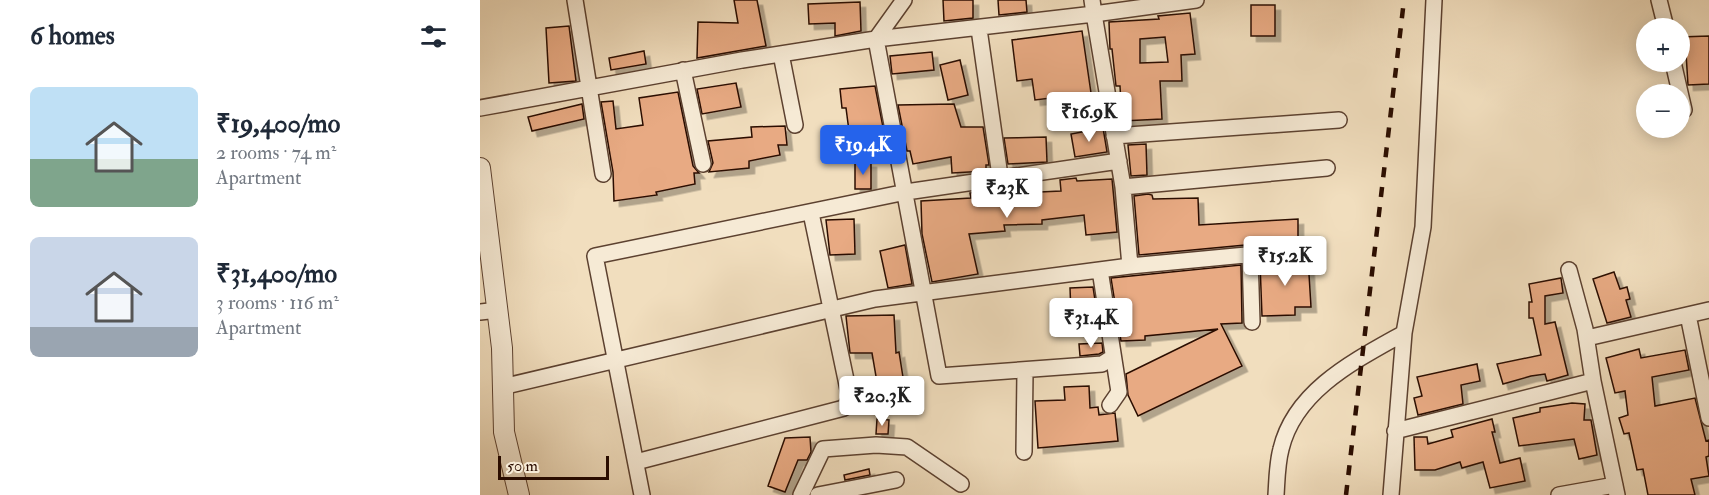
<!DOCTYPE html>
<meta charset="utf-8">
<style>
body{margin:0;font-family:"IM FELL Double Pica",serif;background:#f2f2f3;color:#1f2937;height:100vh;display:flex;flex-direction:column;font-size:22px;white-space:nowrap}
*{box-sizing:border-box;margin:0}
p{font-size:20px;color:#747a83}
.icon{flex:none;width:33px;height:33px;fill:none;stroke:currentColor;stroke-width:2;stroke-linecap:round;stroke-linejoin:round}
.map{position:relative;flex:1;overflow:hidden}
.details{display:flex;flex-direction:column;background:#fff;width:480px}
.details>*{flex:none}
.tools{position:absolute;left:1156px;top:18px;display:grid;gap:12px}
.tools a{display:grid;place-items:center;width:54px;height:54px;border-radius:50%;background:#fff;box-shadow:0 3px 15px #0003;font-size:30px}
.scale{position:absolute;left:18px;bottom:15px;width:111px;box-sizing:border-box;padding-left:6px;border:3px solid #2b0d00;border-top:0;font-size:16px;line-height:21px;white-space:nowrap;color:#2b0d00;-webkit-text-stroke:4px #f6ead5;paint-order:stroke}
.price{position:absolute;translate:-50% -51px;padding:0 14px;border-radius:6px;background:#fff;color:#222;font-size:20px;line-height:39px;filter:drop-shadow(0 2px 3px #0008)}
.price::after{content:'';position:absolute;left:50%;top:36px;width:18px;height:14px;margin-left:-9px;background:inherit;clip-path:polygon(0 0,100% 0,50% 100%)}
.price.active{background:#2563eb;color:#fff}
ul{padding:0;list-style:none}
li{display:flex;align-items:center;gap:18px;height:150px;padding:0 30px}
li span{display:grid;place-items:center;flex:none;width:168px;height:120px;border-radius:9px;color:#555}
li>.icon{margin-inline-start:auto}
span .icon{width:72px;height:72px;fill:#fffc;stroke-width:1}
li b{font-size:26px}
h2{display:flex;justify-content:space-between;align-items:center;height:72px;padding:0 30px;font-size:26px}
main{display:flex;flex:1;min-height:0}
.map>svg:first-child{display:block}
</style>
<main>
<section class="details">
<h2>6 homes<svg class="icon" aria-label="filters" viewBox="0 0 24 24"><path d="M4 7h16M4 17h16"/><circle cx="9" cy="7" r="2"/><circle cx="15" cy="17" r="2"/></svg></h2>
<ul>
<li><span style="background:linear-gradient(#bfe0f5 60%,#7fa58c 0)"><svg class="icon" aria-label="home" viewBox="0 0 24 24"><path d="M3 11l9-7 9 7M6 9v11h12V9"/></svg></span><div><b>₹19,400/mo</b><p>2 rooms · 74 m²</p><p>Apartment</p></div></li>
<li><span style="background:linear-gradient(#c9d6e8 75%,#9aa5b1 0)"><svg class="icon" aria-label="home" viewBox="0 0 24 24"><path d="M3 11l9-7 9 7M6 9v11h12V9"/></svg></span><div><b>₹31,400/mo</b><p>3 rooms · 116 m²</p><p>Apartment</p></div></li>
</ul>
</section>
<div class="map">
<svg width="1229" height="495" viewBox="0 0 1229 495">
<defs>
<filter id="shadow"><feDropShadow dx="5.5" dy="5.5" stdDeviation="0" flood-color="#0004"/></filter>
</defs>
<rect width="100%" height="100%" fill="#f1debe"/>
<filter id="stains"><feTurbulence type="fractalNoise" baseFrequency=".00333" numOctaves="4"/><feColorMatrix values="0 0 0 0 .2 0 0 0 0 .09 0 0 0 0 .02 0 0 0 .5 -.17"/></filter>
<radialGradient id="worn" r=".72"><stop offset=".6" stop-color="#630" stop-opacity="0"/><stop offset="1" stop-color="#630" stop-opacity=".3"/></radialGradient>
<path fill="#e8aa83" stroke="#2b0d00" stroke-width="1.5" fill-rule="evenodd" filter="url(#shadow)" d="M 254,0 L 277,0 L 286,46 L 217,58 L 218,22 L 258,23 Z
M 463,0 L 493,0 L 493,18 L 464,21 Z
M 518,0 L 546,0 L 547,12 L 519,15 Z
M 380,2 L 381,31 L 355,36 L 355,23 L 329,24 L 328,4 Z
M 771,5 L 795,5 L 795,36 L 771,36 Z
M 710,13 L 715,54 L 701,55 L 702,81 L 680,81 L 682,119 L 642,121 L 640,86 L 636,86 L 632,49 L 630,49 L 629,22 L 679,19 L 678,16 ZM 685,37 L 688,62 L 660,63 L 660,39 Z
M 89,26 L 96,81 L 69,83 L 66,28 Z
M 602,31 L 611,93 L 555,100 L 552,79 L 537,81 L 532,40 Z
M 1229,36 L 1229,84 L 1208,85 L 1206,53 L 1200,54 L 1200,37 Z
M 164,51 L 166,64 L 131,70 L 129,58 Z
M 452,52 L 454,70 L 412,74 L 410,56 Z
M 480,60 L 488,95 L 468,100 L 460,65 Z
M 256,83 L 261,107 L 222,114 L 217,89 Z
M 395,86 L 403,127 L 369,131 L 366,108 L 362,108 L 360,89 Z
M 198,92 L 213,166 L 219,173 L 214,173 L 215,184 L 176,192 L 177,195 L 134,201 L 133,172 L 121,102 L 133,101 L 136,129 L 163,125 L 159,98 Z
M 102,104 L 104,119 L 52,131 L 48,117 Z
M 474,104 L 481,127 L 503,127 L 509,165 L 506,165 L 506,171 L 472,173 L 471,157 L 433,164 L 430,151 L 427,151 L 418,105 Z
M 305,126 L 307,145 L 298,145 L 300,155 L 269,161 L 269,168 L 229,172 L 233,163 L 228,141 L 272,137 L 271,127 Z
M 623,128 L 627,152 L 595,157 L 591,134 Z
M 566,137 L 567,162 L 528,164 L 524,138 Z
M 666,144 L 667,175 L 651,176 L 648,145 Z
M 375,162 L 391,162 L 391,189 L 375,189 Z
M 596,178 L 597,181 L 632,179 L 637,232 L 606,235 L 604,215 L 562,220 L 562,224 L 524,225 L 525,231 L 489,234 L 498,274 L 452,282 L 442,234 L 441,201 L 491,198 L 490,193 L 526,187 L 538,187 L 538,193 L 581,191 L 580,180 Z
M 668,194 L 672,195 L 673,199 L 718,198 L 719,225 L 818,219 L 818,240 L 659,255 L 654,196 Z
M 374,219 L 375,254 L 350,255 L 346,220 Z
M 425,245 L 432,284 L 408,288 L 400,251 Z
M 828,258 L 831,307 L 815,307 L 815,315 L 782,316 L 780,263 Z
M 761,265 L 762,323 L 741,324 L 762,366 L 658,416 L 648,395 L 646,374 L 738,329 L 665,336 L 665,340 L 641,341 L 631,278 Z
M 1134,272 L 1140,289 L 1147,287 L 1150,299 L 1146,300 L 1151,317 L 1127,323 L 1113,279 Z
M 1081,278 L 1083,293 L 1065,296 L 1065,324 L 1075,322 L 1088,375 L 1067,381 L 1065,374 L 1051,376 L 1023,384 L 1017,364 L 1061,355 L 1053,318 L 1049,318 L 1049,302 L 1052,302 L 1049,284 Z
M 613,287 L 618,320 L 606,322 L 605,312 L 591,313 L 590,288 Z
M 414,315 L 416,353 L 419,352 L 425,390 L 399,394 L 392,353 L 370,353 L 366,316 Z
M 622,343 L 623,352 L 619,354 L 600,356 L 599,344 Z
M 1159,349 L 1161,358 L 1205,350 L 1209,370 L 1172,377 L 1175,406 L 1215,398 L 1226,441 L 1229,440 L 1229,456 L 1226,457 L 1229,476 L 1211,479 L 1215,495 L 1168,495 L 1163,469 L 1157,470 L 1149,433 L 1144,434 L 1139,418 L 1148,415 L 1145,391 L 1135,393 L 1126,358 Z
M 997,364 L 1000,381 L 981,385 L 983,404 L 938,415 L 934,398 L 942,396 L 937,377 Z
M 609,386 L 610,408 L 618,407 L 619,415 L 635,413 L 638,441 L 558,448 L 555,401 L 585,400 L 584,387 Z
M 1092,403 L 1105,404 L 1104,420 L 1111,420 L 1117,455 L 1099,459 L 1094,439 L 1039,446 L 1033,418 L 1060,412 L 1060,408 Z
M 397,419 L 409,420 L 408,434 L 396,434 Z
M 1012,419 L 1015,432 L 1012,432 L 1020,463 L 1040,458 L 1045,481 L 1010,488 L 1003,462 L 982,468 L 980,462 L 955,470 L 935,470 L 934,437 L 947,437 L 948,444 L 973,437 L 971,430 Z
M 330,437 L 331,452 L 327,460 L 318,460 L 305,492 L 288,486 L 305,438 Z
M 389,469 L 390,475 L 365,480 L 364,475 Z"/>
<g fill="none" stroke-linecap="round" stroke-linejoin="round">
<g stroke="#5c4130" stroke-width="18">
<path id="minor" d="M 95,0 L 123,174
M 424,0 L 396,39 L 459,376 L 622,364 L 633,357
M 612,0 L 614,14 L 716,0
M 1179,0 L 1186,28
M 499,29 L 520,176
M 301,54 L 315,125
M 1193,62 L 1204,110
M 203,70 L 223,164
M 0,108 L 262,60 L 396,39 L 614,14 L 643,187 L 650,266 L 395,299 L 22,387
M 634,136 L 859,120
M 643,187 L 847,168
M 770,255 L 772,322
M 650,266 L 818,250
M 620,270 L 639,392 L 630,405
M 1089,270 L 1105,329 L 1113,381
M 0,312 L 18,310
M 1208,315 L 1229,418
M 1107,338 L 1229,310
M 915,431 L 1113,381 L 1137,495
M 544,452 L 545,372
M 156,462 L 364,408 L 370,399 L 331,213
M 162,495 L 115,256 L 426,192 L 639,161
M 321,495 L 343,449 L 396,445 L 427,447 L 481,484
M 338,495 L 416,480
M 796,495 C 797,480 797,464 801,449 C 815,390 876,360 924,333
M 911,495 L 924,333 L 943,227 L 954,0
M 1079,495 L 1135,485"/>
</g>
<g stroke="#5c4130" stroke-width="22">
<path id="tertiary" d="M 0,168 L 22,348 L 24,432 L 39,495"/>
</g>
<use href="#minor" stroke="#f6ead5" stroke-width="15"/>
<use href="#tertiary" stroke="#f6ead5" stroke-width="20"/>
<path stroke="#2b0d00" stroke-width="4.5" stroke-dasharray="10 10" stroke-linecap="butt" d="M 866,495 L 924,0"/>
</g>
<rect width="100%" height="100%" filter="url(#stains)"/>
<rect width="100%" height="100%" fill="url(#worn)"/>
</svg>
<div class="tools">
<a>+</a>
<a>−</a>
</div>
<div class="scale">50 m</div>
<b class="price" style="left:609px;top:143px">₹16.9K</b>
<b class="price active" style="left:383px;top:176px">₹19.4K</b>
<b class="price" style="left:527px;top:219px">₹23K</b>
<b class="price" style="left:805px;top:287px">₹15.2K</b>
<b class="price" style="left:611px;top:349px">₹31.4K</b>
<b class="price" style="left:402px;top:427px">₹20.3K</b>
</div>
</main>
